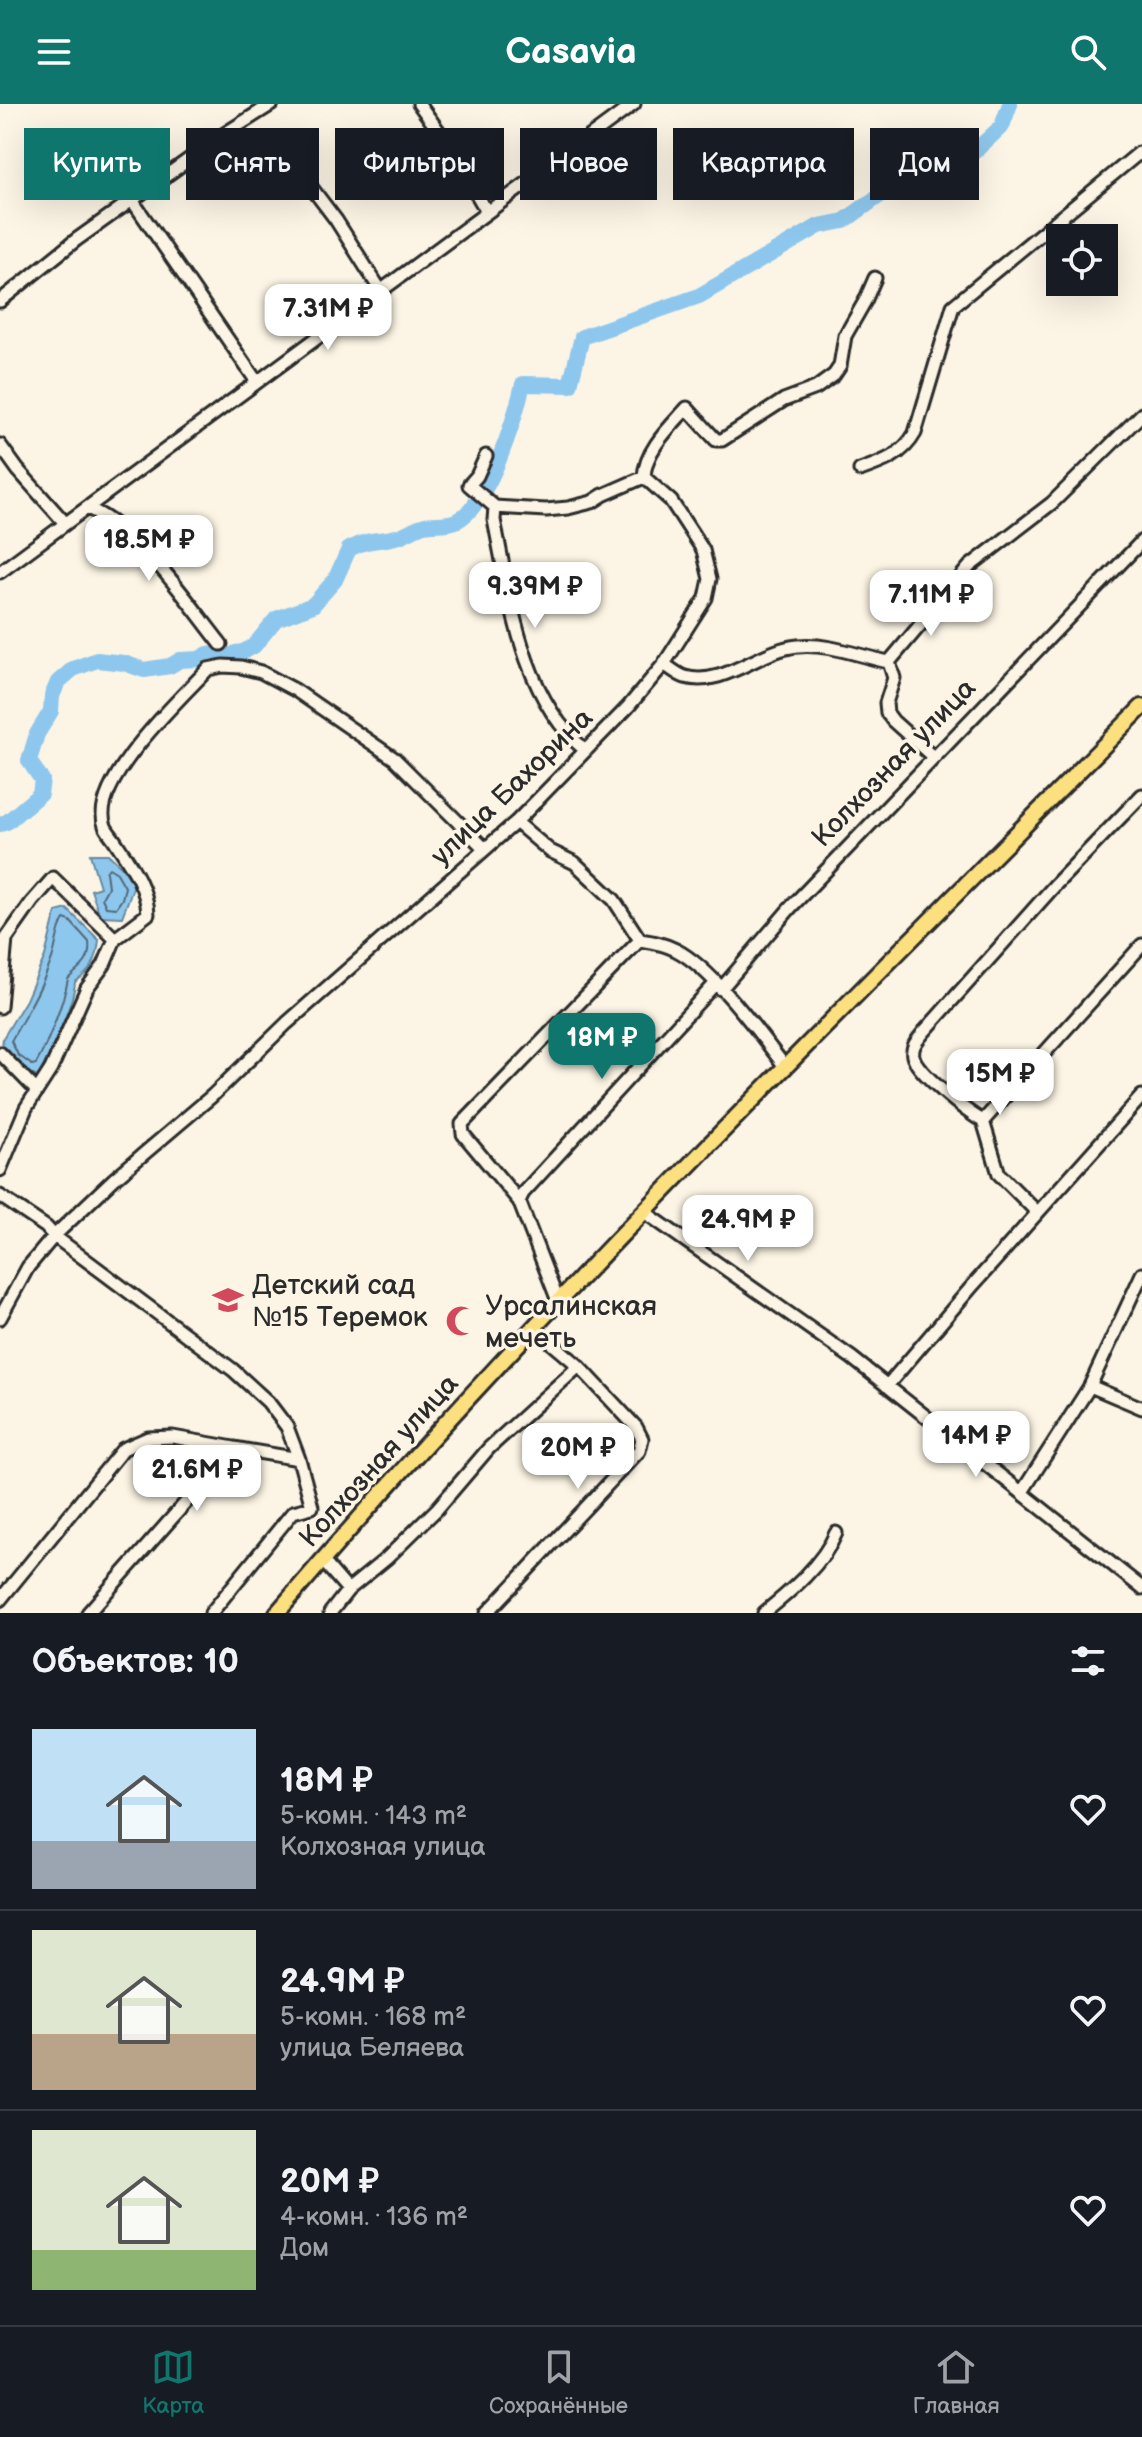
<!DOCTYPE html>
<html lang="ru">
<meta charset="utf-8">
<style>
body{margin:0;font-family:"Balsamiq Sans",sans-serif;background:#242831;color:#f1f3f6;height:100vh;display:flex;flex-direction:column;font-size:30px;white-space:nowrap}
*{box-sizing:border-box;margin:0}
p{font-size:26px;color:#9ea1a6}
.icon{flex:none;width:44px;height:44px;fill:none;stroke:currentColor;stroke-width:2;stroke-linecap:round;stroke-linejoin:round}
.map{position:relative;height:1509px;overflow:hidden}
.sheet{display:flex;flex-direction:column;background:#171b24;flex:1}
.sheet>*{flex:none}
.guide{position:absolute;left:24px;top:24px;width:1094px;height:72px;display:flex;gap:16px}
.tools{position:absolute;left:1046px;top:120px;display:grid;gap:16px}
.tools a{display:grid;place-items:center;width:72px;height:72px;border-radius:0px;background:#171b24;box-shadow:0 8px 32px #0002;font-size:40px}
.price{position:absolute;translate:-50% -68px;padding:0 18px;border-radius:16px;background:#fff;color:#222;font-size:26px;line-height:52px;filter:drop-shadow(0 2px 4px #0008)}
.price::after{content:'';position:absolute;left:50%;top:48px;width:24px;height:18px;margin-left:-12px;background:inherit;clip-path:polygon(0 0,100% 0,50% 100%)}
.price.current{background:#0f766e;color:#fff}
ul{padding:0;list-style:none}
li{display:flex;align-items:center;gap:24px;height:200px;padding:0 32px}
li+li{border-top:2px solid #363941}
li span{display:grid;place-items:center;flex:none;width:224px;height:160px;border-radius:0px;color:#555}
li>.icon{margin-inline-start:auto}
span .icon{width:96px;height:96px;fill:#fffc;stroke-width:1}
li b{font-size:34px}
h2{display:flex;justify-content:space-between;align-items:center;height:96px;padding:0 32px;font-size:34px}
.tag{padding:0 28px;border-radius:0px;background:#171b24;box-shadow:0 8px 32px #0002;font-size:28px;line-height:72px}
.tag.current{background:#0f766e;color:#fff}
header{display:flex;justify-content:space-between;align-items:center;height:104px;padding:0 32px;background:#0f766e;color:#fff;font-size:36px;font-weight:700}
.dock{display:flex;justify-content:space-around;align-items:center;height:112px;border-top:2px solid #363941;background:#171b24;font-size:22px;color:#9ea1a6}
.dock a{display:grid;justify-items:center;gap:4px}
.dock .current{color:#0f766e}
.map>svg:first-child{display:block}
</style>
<header><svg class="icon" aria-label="menu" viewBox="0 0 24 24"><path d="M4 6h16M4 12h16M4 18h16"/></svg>Casavia<svg class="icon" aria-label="search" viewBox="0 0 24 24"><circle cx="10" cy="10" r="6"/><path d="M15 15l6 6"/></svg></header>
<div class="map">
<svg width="1142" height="1509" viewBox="0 0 1142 1509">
<rect width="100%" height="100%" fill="#fcf5e5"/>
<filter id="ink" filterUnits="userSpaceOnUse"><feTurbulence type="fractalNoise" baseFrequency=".0125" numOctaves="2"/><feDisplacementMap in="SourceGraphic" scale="16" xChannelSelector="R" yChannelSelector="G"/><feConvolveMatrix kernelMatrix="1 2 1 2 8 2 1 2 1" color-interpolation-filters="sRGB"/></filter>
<g filter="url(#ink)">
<path fill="#8ec7ed" stroke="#66899f" stroke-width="2" d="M 90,750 L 108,750 L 123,764 L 134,781 L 122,813 L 100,812 L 91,786 L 100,783 Z
M 67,805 L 99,836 C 97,856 92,867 75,878 C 74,900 49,952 38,973 L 28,969 L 13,957 L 2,942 L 3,934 L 26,896 L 45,852 L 56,808 Z"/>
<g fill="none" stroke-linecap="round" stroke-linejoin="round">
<path stroke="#536979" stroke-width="2" d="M 109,764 L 117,769 L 125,783 L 122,795 L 116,804 L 106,803 L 102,794 L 108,783 L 106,768 Z
M 64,815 L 70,817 L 89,838 C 91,859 81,862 68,875 C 64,897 48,939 36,960 L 32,961 L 18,951 L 11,937 C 25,911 41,886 51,857 C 57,843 56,827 64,815 Z"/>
<path stroke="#8ec7ed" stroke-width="16" d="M 0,720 L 7,718 L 40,690 L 42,676 L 29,657 L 37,630 L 51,607 L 52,592 L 58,578 L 73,565 L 97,556 L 124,559 L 144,566 L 170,562 L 180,556 L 199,555 L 208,550 L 227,554 L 236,549 L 243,548 L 254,542 L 276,515 L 313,501 L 335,476 L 349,445 C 370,434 377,438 396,433 C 406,431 415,423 425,421 C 434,419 447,421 456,417 C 489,402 515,314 523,280 L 570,281 L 582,233 L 699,192 L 819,122 L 844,117 L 879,92 L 973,49 L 1002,22 L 1010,0"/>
<g stroke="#2b2b2b" stroke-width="17">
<path id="minor" d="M 419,0 L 448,40 L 487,108
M 302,71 L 336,116 L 381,187
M 132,96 L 257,278
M 0,197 L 76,136 L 226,29 L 272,0
M 0,341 L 18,366 L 65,419
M 860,366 C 883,358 903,351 915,329 L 953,202 L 1139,49 L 1142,51
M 644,373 C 645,346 670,323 687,304 L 716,336 L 722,336 L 784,296 L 816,284 L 834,271 L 840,262 L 845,232 L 865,197 L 875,174
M 495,403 L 494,416 C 510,493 521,593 585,646
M 88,404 C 144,431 183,492 221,540
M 0,468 L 634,0
M 889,558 L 894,574 L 886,599 L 887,609 L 893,617 L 933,653
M 664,560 C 670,564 678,571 685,573 C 724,584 760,545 798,542 C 828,539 859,552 889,558 L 970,462 L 1052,399 L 1142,310
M 516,718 L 550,747 L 575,759 L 614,796 L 640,836 C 653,838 665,840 676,846 C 713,865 760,930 786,964
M 721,885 L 791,803 L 1142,437
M 0,903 L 6,835 L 32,798 L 53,774 L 115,835
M 0,949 L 37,987
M 983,1017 L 1142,841
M 0,1066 L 26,1004 L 51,965 L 87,884 L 104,861 L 115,835 L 148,810 C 147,782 130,760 115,737 C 112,732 107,727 105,722 C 88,680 182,593 208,565 L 223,562 L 241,563 L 261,568 L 295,586 L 395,655 L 484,744
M 0,1092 L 46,1123 L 54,1132 L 114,1075 L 212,992 L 287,919 L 516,718 L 628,603 L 664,560 L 706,494 L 710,475 L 703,446 L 671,397 L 644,373 L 603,391 L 592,398 L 568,404 L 546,406 L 495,403 L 469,381 L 477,372 L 486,352
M 519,1097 L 523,1089 L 715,880
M 1037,1108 L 999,1070 L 983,1017 C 968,1009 916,968 913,952 C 911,942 918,936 923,929 L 1056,780 L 1142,691
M 646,1109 L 852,1254 L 1142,1484
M 558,1197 L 519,1097 L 463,1030 L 462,1020 L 640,836
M 0,1214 L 28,1163 L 54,1132 L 233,1266 L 268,1298 L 287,1323 L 299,1355
M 887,1282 L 974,1180 L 1142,992
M 1090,1282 L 1142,1304
M 1022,1388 L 1090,1282 L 1142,1170
M 322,1456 L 348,1486 L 387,1454 L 437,1405 L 489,1344 L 579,1262 L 534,1224
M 0,1496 L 123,1345 L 148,1334 L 173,1333 L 234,1344
M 88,1509 L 234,1344 L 299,1355 L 312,1403 L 293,1408 L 211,1509
M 330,1509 L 348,1486
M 487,1509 L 639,1347 L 642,1335 L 636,1323 L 579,1262
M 764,1509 C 791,1487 823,1460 836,1429"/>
</g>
<g stroke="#2b2b2b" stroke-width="20">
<path id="major" d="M 277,1509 C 548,1192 849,900 1142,603"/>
</g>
<use href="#minor" stroke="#fcf5e5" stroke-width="11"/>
<use href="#major" stroke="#fce080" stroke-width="14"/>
</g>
</g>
<defs>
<g id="school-bare" transform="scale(2.4)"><path d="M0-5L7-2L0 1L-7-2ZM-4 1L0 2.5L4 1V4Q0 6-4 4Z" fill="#d1495b" stroke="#fcf5e5" stroke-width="2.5" paint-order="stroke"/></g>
<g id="mosque-bare" transform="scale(2.4)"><path d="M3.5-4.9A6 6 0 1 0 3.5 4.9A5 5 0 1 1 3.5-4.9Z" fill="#d1495b" stroke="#fcf5e5" stroke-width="2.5" paint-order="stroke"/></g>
</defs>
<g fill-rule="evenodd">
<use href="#school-bare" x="228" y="1196"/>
<use href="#mosque-bare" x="461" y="1217"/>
</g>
<g text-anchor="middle" stroke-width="7" stroke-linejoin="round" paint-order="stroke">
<g font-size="28" fill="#2b2b2b" stroke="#fcf5e5">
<text transform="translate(893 658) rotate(-46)" y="10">Колхозная улица</text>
<text transform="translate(511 682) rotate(-44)" y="10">улица Бахорина</text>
<text transform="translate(378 1356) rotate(-48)" y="10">Колхозная улица</text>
</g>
<g font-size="28" fill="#2b2b2b" stroke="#fcf5e5" text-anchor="start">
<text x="252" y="1190">Детский сад<tspan x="252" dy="32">№15 Теремок</tspan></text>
<text x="485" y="1211">Урсалинская<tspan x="485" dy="32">мечеть</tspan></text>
</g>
</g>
</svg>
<div class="tools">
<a><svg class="icon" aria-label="locate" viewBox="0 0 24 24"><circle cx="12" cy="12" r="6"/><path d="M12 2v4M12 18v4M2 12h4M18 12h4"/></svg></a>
</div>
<b class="price" style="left:328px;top:248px">7.31M ₽</b>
<b class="price" style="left:149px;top:479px">18.5M ₽</b>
<b class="price" style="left:535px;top:526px">9.39M ₽</b>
<b class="price" style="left:931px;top:534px">7.11M ₽</b>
<b class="price current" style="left:602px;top:977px">18M ₽</b>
<b class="price" style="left:1000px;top:1013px">15M ₽</b>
<b class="price" style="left:748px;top:1159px">24.9M ₽</b>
<b class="price" style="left:976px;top:1375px">14M ₽</b>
<b class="price" style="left:578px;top:1387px">20M ₽</b>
<b class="price" style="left:197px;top:1409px">21.6M ₽</b>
<div class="guide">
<a class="tag current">Купить</a>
<a class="tag">Снять</a>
<a class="tag">Фильтры</a>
<a class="tag">Новое</a>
<a class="tag">Квартира</a>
<a class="tag">Дом</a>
</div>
</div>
<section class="sheet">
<h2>Объектов: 10<svg class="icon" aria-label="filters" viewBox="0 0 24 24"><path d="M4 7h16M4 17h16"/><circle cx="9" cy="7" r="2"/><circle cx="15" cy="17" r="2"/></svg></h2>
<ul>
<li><span style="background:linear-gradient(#bfe0f5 70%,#9aa5b1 0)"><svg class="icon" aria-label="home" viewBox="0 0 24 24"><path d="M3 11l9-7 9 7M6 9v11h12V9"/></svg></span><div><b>18M ₽</b><p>5-комн. · 143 m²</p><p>Колхозная улица</p></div><svg class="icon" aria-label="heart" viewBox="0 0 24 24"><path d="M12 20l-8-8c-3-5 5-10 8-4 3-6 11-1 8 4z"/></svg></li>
<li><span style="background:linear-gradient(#dfe7d0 65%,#b9a48a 0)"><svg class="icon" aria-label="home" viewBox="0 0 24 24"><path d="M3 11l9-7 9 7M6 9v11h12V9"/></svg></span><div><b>24.9M ₽</b><p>5-комн. · 168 m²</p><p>улица Беляева</p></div><svg class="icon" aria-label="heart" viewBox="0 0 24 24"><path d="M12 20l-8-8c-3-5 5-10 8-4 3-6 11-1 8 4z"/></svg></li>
<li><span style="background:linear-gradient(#dfe7d0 75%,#8fb573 0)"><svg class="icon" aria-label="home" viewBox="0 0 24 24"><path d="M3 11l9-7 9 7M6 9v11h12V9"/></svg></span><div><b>20M ₽</b><p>4-комн. · 136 m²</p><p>Дом</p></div><svg class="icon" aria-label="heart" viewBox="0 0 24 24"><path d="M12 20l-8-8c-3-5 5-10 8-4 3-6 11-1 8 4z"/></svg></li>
</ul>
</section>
<nav class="dock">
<a class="current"><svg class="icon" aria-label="map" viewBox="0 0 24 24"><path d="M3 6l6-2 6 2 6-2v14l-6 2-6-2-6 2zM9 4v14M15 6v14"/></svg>Карта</a>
<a><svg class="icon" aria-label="saved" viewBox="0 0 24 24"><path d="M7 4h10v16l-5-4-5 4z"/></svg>Сохранённые</a>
<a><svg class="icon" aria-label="home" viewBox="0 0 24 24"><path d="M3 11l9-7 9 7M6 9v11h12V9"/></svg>Главная</a>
</nav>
